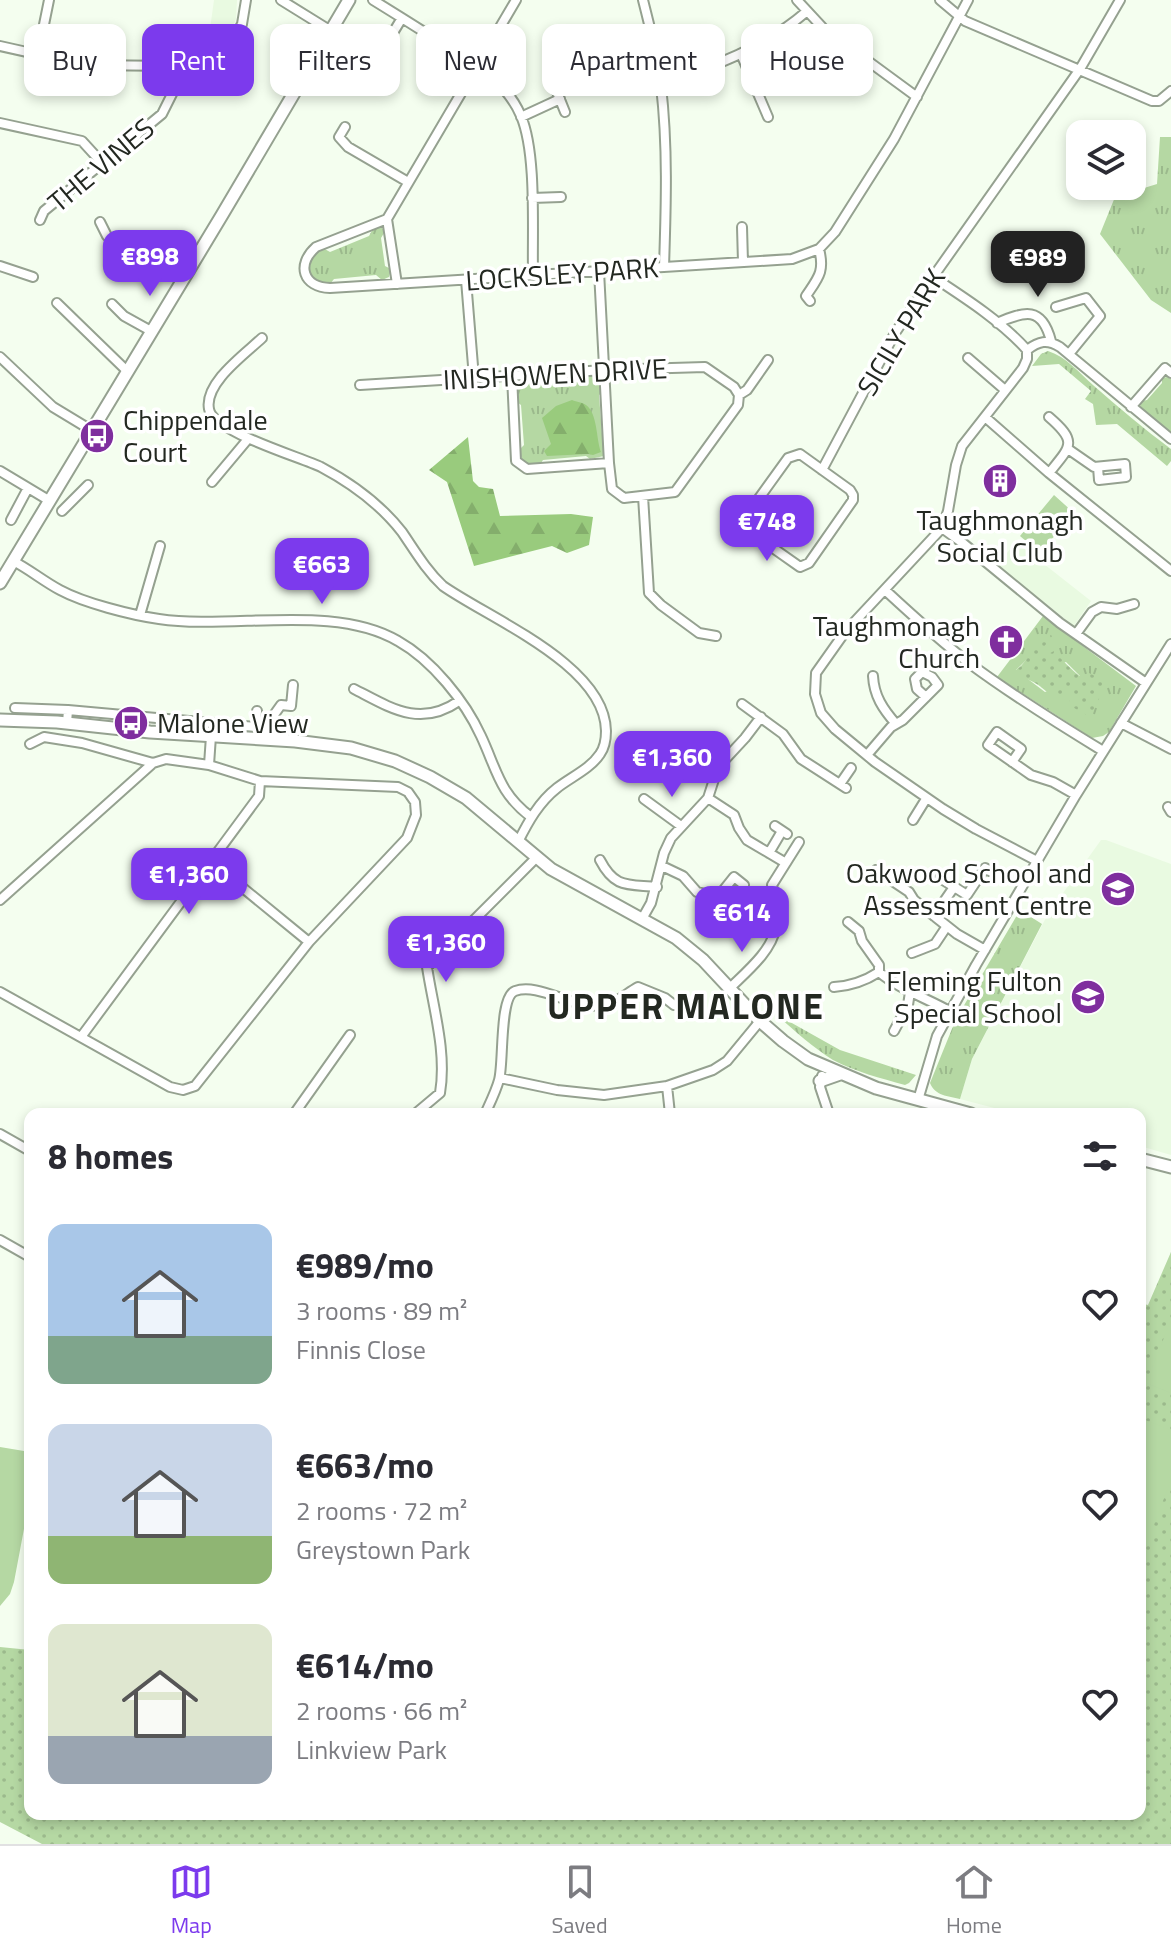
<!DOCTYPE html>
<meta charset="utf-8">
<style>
body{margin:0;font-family:"Titillium Web",sans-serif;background:#f7f7f7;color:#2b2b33;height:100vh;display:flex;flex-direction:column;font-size:30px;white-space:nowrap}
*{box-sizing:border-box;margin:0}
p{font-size:26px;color:#7c7c81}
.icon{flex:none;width:44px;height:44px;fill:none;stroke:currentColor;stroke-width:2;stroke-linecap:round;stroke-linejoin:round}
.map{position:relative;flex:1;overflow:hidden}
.drawer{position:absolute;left:24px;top:1108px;width:1122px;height:712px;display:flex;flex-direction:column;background:#fff;border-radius:16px;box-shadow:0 4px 12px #0003}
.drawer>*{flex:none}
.guide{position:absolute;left:24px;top:24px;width:1124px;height:72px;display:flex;gap:16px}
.fabs{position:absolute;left:1066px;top:120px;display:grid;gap:16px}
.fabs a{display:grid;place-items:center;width:80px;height:80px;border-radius:16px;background:#fff;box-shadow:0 4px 12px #0003;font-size:40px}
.price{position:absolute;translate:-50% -68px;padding:0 18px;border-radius:16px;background:#7c3aed;color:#fff;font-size:26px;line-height:52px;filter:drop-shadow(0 2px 4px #0008)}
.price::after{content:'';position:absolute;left:50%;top:48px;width:24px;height:18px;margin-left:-12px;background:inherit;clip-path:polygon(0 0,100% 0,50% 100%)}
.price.selected{background:#222;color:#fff}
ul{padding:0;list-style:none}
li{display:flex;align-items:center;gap:24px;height:200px;padding:0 24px}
li span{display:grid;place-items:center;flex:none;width:224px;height:160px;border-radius:16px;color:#555}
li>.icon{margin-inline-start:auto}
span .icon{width:96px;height:96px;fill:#fffc;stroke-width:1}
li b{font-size:34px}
h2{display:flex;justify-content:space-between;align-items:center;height:96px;padding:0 24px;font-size:34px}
.tag{padding:0 28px;border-radius:16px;background:#fff;box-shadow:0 4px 12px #0003;font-size:28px;line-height:72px}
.tag.selected{background:#7c3aed;color:#fff}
.tab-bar{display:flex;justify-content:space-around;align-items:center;height:112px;border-top:2px solid #e1e1e2;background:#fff;font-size:22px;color:#7c7c81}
.tab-bar a{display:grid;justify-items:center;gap:4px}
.tab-bar .selected{color:#7c3aed}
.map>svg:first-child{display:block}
</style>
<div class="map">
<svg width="1171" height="1844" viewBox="0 0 1171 1844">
<defs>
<pattern id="grass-tufts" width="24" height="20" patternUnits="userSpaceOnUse" patternTransform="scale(2)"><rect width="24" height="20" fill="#b5d8a3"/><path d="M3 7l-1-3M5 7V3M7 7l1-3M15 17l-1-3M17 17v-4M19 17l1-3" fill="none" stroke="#9bb98c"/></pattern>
<pattern id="forest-firs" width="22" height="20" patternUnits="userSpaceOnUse" patternTransform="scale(2)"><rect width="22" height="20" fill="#99cb7d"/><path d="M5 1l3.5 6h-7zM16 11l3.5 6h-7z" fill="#84ae6c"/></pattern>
<pattern id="park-dots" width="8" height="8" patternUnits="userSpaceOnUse" patternTransform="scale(2)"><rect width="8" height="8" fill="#b5d8a3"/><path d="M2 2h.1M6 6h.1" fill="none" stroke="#9bb98c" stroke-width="1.8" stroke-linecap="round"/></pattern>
</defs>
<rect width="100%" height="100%" fill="#f4feef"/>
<path fill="#e9fae1" d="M 214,0 L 237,0 L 236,19 L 222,53 L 218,57 L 195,57 L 195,28 L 210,29 Z
M 1016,542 L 1091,601 L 1074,626 L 997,565 Z
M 1101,840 L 1106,840 L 1171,864 L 1171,1155 L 1140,1146 L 1140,1114 L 1017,1114 L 960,1099 L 972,1059 L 1048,914 Z"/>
<path fill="url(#grass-tufts)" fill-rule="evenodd" d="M 1160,137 L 1171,137 L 1171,313 L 1151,300 L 1100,234 L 1115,197 L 1157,184 Z
M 380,226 L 384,230 L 384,233 L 381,238 L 385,266 L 391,269 L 389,277 L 382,280 L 376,275 L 334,279 L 330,284 C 305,283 302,259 323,248 L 330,252 L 369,236 L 374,227 Z
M 1048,351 C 1067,357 1078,372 1093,385 C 1118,407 1144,429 1171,449 L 1171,461 L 1167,466 L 1117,424 L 1096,425 L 1093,404 L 1085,399 L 1091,391 L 1059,364 L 1032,366 L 1041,354 Z
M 595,375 L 601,382 L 602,393 L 599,395 L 602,434 L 605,437 L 606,451 L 604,456 L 590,459 L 586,456 L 543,460 L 541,463 C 527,465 521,465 520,449 L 524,445 L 521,405 L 517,402 C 516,385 514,380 533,379 L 536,382 L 562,381 L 565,377 Z
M 1167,377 L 1171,379 L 1171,434 L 1142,410 L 1140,406 L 1142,401 L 1147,400 L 1162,383 L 1162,378 Z
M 1043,616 L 1136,686 L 1109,732 L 1103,736 L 1092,738 L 997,677 ZM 1051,636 L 1026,670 L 1032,675 L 1066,662 L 1080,676 L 1045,692 L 1016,670 Z
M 1020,910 L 1042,924 L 972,1059 L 960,1099 C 948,1096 935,1096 930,1083 L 956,1019 Z
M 774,1013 L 840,1050 L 916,1075 L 909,1083 L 905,1085 C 880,1078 856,1072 833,1060 C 812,1047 793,1029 774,1013 Z"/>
<path fill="url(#forest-firs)" d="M 572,400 C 577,402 582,402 586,405 C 598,414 596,439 601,452 L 593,455 L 588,454 L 547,456 L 544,451 L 551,444 L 542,418 L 556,406 Z
M 468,437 L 473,481 L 479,487 L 493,489 L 500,516 L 571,514 L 593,517 L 589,545 L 567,553 L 552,546 L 474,566 L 447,482 L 429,470 Z"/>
<path fill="url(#park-dots)" d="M 1048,633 L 1052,636 L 1027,670 L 1032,674 C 1035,662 1044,656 1054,651 C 1056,654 1076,674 1080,676 L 1089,673 L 1107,682 L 1090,717 L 1069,705 L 1071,695 C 1046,700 1047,687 1029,680 C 1025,678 1021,678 1016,677 L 1016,670 L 1021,666 Z
M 1171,1252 L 1171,1844 L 42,1844 L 0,1822 L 0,1647 L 30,1650 L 30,1814 L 1140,1814 L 1140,1303 L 1148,1305 Z"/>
<path fill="#b5d8a3" d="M 1054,495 L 1074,513 L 1040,553 L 1020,536 Z
M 1171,1320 L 1171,1393 L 1146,1383 Z
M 1140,1418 L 1171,1430 L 1171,1480 L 1142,1556 L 1140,1555 Z
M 0,1447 L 30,1452 L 30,1497 L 14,1582 L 10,1594 L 0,1606 Z"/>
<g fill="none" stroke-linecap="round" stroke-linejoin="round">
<g stroke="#95a190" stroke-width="12">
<path id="street" d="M 281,0 L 331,31
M 373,0 C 394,13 415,26 435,39 C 468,59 505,78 521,116 C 537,154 532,231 533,275
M 643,0 C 650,28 658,57 661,86 C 668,146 666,207 664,267
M 797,0 L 823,28 L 917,97
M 940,0 L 965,21 L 1152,101 L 1159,101 L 1171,91
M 0,46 L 85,65 L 176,66 L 209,63 L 219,59 L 228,49 L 242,24 L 246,0
M 38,54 L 49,0
M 380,54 L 402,18
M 741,54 L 768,117
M 661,83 C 714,67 764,48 806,12
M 555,87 L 565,112
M 521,117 L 560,99
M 0,123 L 82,141 L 103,164
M 345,127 L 339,137 L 348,147 L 408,182
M 532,198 L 561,197
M 387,219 L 516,0
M 40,220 L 44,211 L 162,114 L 173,92 L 176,66
M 100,222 L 107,236 L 122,241 L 182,280
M 742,227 L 743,262
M 0,266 L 33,277
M 933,277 C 965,298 1001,321 1027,350 L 1027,359 L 1023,368 L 962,446 L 956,465 L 948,511 L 942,528 L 845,632 L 816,673 L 815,694 L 821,713 L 835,729 L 875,762 L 943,809 L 976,829 L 1037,861
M 466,280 L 474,378
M 397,284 L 387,219 L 316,247 C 296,265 303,287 330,288 L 792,259 L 819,249 L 835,232 L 894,139 L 968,0
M 810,301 L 806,296 C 818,278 825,272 819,249
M 57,303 L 127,371
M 112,304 L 124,316 L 151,331
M 1056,307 L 1086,298 L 1100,316 L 1069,354
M 997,323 C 1025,311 1042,306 1051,341
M 262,338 C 245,354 204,383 209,409 C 212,431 300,457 321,467 C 351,483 381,505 402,532 C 415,551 426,570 443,586 C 490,619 605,665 606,731 C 606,740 605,747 600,754 C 590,769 571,777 557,788 C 539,802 528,822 518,842
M 1027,350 C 1039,341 1047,339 1060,347 L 1171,439
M 0,357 L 53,407 L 91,430
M 968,358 L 1005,390
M 512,376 L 516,461 L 527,469 L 609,463 L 599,271
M 360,385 L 605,370 L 705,367 L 734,387 L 739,395 L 738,405 L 675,492 L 624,498 L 612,489 L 609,463
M 739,395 L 747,390 L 768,360
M 1131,407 L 1165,368 L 1171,373
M 985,417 L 1049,473 L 1171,571
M 1049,417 C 1078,442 1071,446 1049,473
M 1068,449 L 1094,467 L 1125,464 L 1126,477 L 1099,480 L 1098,467
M 800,454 L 850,490 L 853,495 L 853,500 L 809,563 L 800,567 L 746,529 L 744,519 L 788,458 Z
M 822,470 L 895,333 L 933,277 L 1080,69 L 1120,0
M 0,471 L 50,501
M 212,482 L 248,439
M 643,496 L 649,593 L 661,605 L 699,633 L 716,636
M 62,511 L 88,485
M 11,520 L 28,488
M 942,528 L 964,544 L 1060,623 L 1146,683
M 13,561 C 29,569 43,581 60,590 C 84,603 131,615 159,619 C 231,630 334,603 398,641 C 432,660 465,701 481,736 C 497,770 499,793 531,817
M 885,590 C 912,615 939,640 969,663 C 1012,695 1057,723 1103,751
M 140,615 L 160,546
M 1076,634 L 1092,612 L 1101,607 L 1117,609 L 1134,604
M 873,676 C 874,696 883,709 896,724
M 354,689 C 391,708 420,728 459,701
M 742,704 L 783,734 L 801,759 L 846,788
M 15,708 L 68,710
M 67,723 L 68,710 L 256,727 L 257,711
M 1121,723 L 1171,749
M 267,739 C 269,725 272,716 281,705 L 291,706 L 293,685
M 685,744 L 718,767
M 867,755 L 891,727 L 903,720 L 938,685 L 932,677 L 922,672 L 915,679 L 917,689 L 926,697
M 1012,762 L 1021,749 L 997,732 L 988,745 L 1031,775 L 1053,782 L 1076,795
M 209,765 L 211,736
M 840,784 L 851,768
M 708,798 L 734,815 L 739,828 L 747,840 L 786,863
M 644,799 L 681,826
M 1168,807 L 1171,812
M 913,820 L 926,799
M 775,826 L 787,834
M 769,853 L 782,831
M 600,860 C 615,889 628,884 657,887
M 210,861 L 309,942
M 662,866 L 683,876 L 697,892 L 711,895 L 722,892 L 734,877 L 744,885
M 876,870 L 909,892 L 914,900 L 957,934 L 985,950
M 940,878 L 967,895 L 985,868 L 990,871
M 774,895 L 772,885 L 799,842
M 0,900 L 153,763
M 934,916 L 954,887
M 642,919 L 651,903 L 664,853 L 671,838 L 708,798 L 718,767 L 745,738 L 761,717
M 848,922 L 859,931 L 862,941 L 879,965 L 879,972 C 900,990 927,998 951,1012
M 912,953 L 935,944 L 947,926
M 834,987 C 851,986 865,981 879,972
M 729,989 C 745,973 772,951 775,929
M 0,992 L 170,1087 L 183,1090 L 195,1086 L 309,942 L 407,838 L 416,815 L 415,802 L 408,792 L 398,787 L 260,781 L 209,765 L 166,759 L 153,763 L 82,743 L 44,737 L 30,744
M 894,1031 L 908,1005 L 910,992
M 81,1037 L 259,796 L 260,781
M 822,1076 L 820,1087 L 829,1114
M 500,1078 L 557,1090 L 604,1095 L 667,1086 L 713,1070 L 727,1061 L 760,1021
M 667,1086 L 670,1114
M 918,1100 L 937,1036 L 976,965 L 1076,795 L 1171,644
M 294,1114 L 350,1035
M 415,1114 L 440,1093 C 447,1052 433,1007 427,967 L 536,858
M 485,1114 C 490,1103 496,1091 499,1080 C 504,1063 499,997 515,991 C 540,982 575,1011 605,1005 C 617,1003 627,993 638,987 L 665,998 L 674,1005
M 0,1134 L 30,1151
M 0,1240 L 30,1257"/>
</g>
<g stroke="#95a190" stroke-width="15">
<path id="secondary" d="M 0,583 L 222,215 L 349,0
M 0,720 L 57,722 L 150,732 L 295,741 L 351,748 L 395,761 L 430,777 L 466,798 L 551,869 L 676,938 L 703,960 L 760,1021 L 783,1041 L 808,1059 L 876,1088 L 971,1114
M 820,1081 L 840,1074
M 1140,1159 L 1171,1167"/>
</g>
<use href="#street" stroke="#fff" stroke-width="8"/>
<use href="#secondary" stroke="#fff" stroke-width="11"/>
</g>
<defs>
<g id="bus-disc" transform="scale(1.8)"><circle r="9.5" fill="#7f2e9e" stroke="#fff"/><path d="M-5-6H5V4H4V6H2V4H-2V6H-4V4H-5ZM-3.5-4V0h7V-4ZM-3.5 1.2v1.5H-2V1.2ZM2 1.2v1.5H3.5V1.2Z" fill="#fff"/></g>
<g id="building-disc" transform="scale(1.8)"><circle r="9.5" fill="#7f2e9e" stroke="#fff"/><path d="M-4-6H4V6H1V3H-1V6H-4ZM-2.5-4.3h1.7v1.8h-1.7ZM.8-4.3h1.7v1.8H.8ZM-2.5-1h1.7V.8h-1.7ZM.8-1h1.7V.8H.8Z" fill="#fff"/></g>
<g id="church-disc" transform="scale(1.8)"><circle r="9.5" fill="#7f2e9e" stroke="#fff"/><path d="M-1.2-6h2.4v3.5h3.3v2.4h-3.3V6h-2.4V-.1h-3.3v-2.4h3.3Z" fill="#fff"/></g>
<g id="school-disc" transform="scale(1.8)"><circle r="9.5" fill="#7f2e9e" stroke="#fff"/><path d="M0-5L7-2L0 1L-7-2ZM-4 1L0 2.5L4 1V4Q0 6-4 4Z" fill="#fff"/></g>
</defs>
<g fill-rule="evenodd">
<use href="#bus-disc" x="97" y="436"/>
<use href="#building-disc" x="1000" y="481"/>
<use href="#church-disc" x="1006" y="642"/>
<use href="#bus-disc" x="131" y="723"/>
<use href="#school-disc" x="1118" y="889"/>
<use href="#school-disc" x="1088" y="997"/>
</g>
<g text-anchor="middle" stroke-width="7" stroke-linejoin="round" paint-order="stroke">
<g font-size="28" fill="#232821" stroke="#fff">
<text transform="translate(101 165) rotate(-40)" y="10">THE VINES</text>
<text transform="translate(562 274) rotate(-4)" y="10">LOCKSLEY PARK</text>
<text transform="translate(901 332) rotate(-59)" y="10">SICILY PARK</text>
<text transform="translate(555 374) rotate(-3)" y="10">INISHOWEN DRIVE</text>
</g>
<g font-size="28" fill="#232821" stroke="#fff" text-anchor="end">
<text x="123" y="430" text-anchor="start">Chippendale<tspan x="123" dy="32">Court</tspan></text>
<text x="1000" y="530" text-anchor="middle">Taughmonagh<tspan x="1000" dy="32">Social Club</tspan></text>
<text x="980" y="636">Taughmonagh<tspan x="980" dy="32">Church</tspan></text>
<text x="157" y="733" text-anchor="start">Malone View</text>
<text x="1092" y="883">Oakwood School and<tspan x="1092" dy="32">Assessment Centre</tspan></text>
<text x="1062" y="991">Fleming Fulton<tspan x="1062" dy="32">Special School</tspan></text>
</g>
<g font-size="36" font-weight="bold" letter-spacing="2" fill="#232821" stroke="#fff">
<text x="686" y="1019">UPPER MALONE</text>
</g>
</g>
</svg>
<div class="fabs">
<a><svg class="icon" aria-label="layers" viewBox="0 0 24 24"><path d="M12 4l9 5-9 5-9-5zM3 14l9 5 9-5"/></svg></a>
</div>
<b class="price" style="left:150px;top:298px">€898</b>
<b class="price selected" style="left:1038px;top:299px">€989</b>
<b class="price" style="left:767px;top:563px">€748</b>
<b class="price" style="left:322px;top:606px">€663</b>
<b class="price" style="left:672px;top:799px">€1,360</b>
<b class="price" style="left:189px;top:916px">€1,360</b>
<b class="price" style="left:742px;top:954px">€614</b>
<b class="price" style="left:446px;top:984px">€1,360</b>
<div class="guide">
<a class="tag">Buy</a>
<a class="tag selected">Rent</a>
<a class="tag">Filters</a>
<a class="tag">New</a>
<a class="tag">Apartment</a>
<a class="tag">House</a>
</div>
<section class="drawer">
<h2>8 homes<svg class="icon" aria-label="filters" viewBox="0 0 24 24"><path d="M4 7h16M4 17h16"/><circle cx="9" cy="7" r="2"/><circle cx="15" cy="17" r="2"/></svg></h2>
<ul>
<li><span style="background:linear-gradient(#a9c7e8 70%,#7fa58c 0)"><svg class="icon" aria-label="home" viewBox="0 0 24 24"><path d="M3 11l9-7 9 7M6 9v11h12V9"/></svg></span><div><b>€989/mo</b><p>3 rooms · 89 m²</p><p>Finnis Close</p></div><svg class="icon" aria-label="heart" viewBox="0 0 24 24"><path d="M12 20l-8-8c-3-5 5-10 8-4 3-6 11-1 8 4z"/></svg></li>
<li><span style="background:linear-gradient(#c9d6e8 70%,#8fb573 0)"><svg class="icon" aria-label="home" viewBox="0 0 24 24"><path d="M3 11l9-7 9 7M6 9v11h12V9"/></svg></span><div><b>€663/mo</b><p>2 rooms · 72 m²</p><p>Greystown Park</p></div><svg class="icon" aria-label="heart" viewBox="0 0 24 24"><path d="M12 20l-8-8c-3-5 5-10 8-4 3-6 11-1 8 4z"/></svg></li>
<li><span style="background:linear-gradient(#dfe7d0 70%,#9aa5b1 0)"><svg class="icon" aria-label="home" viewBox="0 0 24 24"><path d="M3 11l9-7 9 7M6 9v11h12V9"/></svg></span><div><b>€614/mo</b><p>2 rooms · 66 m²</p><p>Linkview Park</p></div><svg class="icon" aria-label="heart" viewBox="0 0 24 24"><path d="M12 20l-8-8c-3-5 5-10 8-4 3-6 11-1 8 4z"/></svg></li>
</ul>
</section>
</div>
<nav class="tab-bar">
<a class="selected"><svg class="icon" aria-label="map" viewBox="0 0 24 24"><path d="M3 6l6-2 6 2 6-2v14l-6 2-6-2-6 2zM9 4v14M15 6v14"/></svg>Map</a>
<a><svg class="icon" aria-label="saved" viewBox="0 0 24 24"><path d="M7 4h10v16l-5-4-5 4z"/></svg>Saved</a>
<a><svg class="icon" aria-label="home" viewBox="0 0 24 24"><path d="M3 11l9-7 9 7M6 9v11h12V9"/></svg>Home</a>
</nav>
